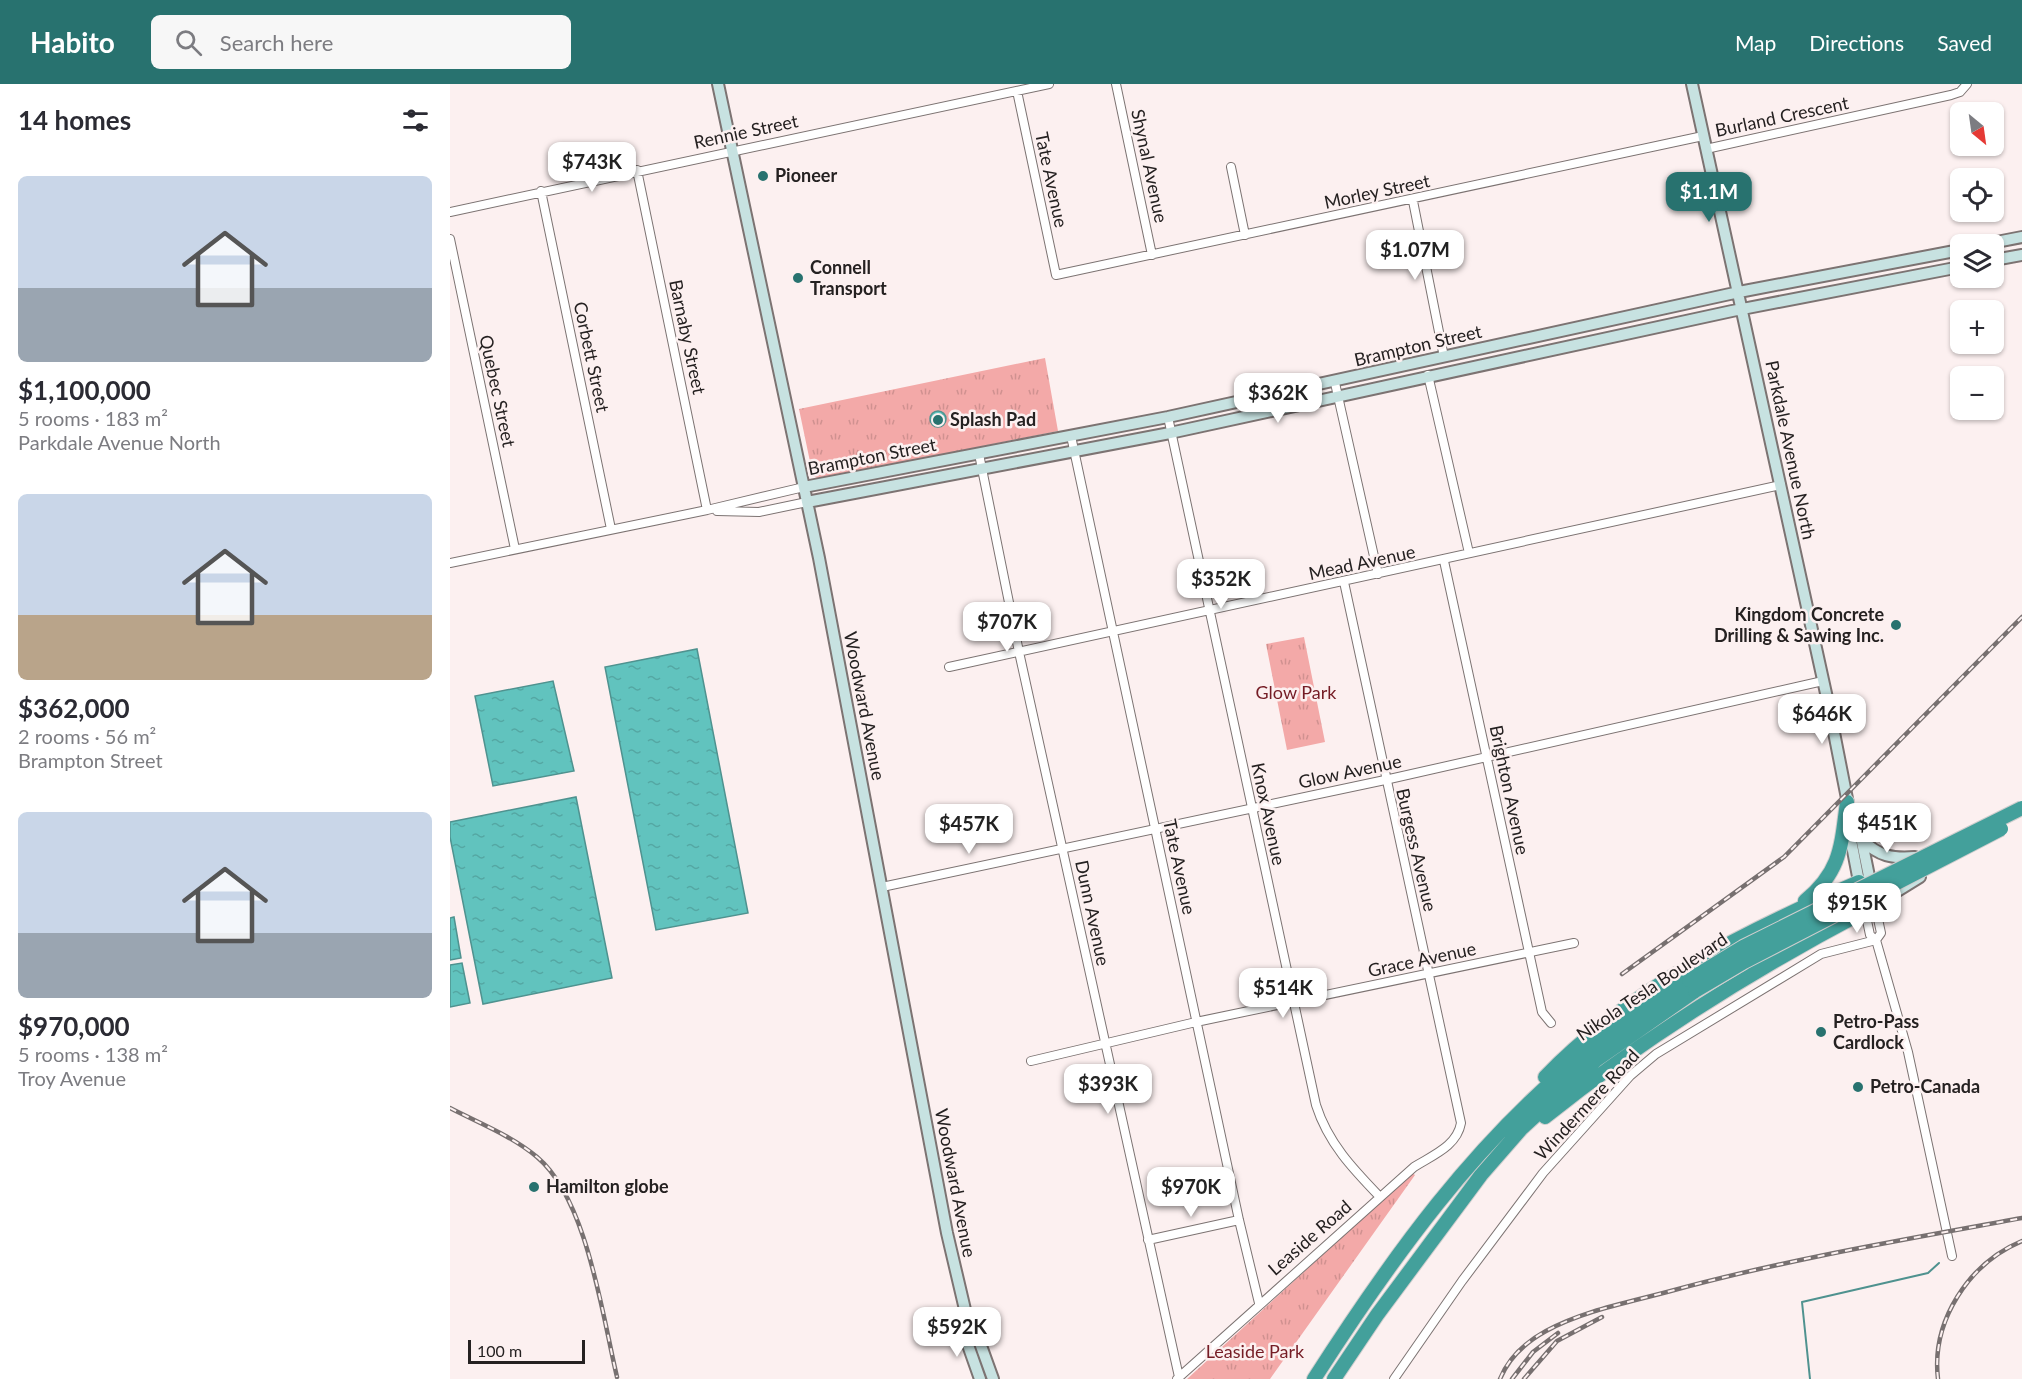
<!DOCTYPE html>
<meta charset="utf-8">
<style>
body{margin:0;font-family:Lato,sans-serif;background:#f7f7f7;color:#2b2b33;height:100vh;display:flex;flex-direction:column;font-size:22px;white-space:nowrap}
*{box-sizing:border-box;margin:0}
p{font-size:20px;color:#7c7c81}
.icon{flex:none;width:33px;height:33px;fill:none;stroke:currentColor;stroke-width:2;stroke-linecap:round;stroke-linejoin:round}
.map{position:relative;flex:1;overflow:hidden}
.details{display:flex;flex-direction:column;background:#fff;width:450px}
.details>*{flex:none}
.needle{width:39px;rotate:151deg}
.fabs{position:absolute;left:1500px;top:18px;display:grid;gap:12px}
.fabs a{display:grid;place-items:center;width:54px;height:54px;border-radius:9px;background:#fff;box-shadow:0 2px 4px #0004;font-size:30px}
.scale{position:absolute;left:18px;bottom:15px;width:117px;box-sizing:border-box;padding-left:6px;border:3px solid #252121;border-top:0;font-size:16px;line-height:21px;white-space:nowrap;color:#252121;-webkit-text-stroke:4px #fcf0f0;paint-order:stroke}
.price{position:absolute;translate:-50% -51px;padding:0 14px;border-radius:12px;background:#fff;color:#222;font-size:20px;line-height:39px;filter:drop-shadow(0 2px 3px #0008)}
.price::after{content:'';position:absolute;left:50%;top:36px;width:18px;height:14px;margin-left:-9px;background:inherit;clip-path:polygon(0 0,100% 0,50% 100%)}
.price.selected{background:#28726f;color:#fff}
ul{padding:0;list-style:none}
li{display:grid;align-content:center;gap:12px;height:318px;padding:0 18px}
li span{display:grid;place-items:center;height:186px;border-radius:9px;color:#555}
li>.icon{margin-inline-start:auto}
span .icon{width:108px;height:108px;fill:#fffc;stroke-width:1}
li b{font-size:26px}
h2{display:flex;justify-content:space-between;align-items:center;height:72px;padding:0 18px;font-size:26px}
header{display:flex;align-items:center;gap:36px;box-sizing:border-box;height:84px;padding:0 30px;background:#28726f;color:#fff}
header strong{font-size:28px}
nav{display:flex;gap:33px;margin-inline-start:auto;font-size:21px}
.search{width:420px;height:54px;background:#f7f7f7;display:flex;align-items:center;gap:15px;box-sizing:border-box;padding:0 21px;border-radius:9px;color:#7c7c81;font-size:22px}
main{display:flex;flex:1;min-height:0}
.map>svg:first-child{display:block}
</style>
<header>
<strong>Habito</strong>
<div class="search"><svg class="icon" aria-label="search" viewBox="0 0 24 24"><circle cx="10" cy="10" r="6"/><path d="M15 15l6 6"/></svg>Search here</div>
<nav><a>Map</a><a>Directions</a><a>Saved</a></nav>
</header>
<main>
<section class="details">
<h2>14 homes<svg class="icon" aria-label="filters" viewBox="0 0 24 24"><path d="M4 7h16M4 17h16"/><circle cx="9" cy="7" r="2"/><circle cx="15" cy="17" r="2"/></svg></h2>
<ul>
<li><span style="background:linear-gradient(#c9d6e8 60%,#9aa5b1 0)"><svg class="icon" aria-label="home" viewBox="0 0 24 24"><path d="M3 11l9-7 9 7M6 9v11h12V9"/></svg></span><div><b>$1,100,000</b><p>5 rooms · 183 m²</p><p>Parkdale Avenue North</p></div></li>
<li><span style="background:linear-gradient(#c9d6e8 65%,#b9a48a 0)"><svg class="icon" aria-label="home" viewBox="0 0 24 24"><path d="M3 11l9-7 9 7M6 9v11h12V9"/></svg></span><div><b>$362,000</b><p>2 rooms · 56 m²</p><p>Brampton Street</p></div></li>
<li><span style="background:linear-gradient(#c9d6e8 65%,#9aa5b1 0)"><svg class="icon" aria-label="home" viewBox="0 0 24 24"><path d="M3 11l9-7 9 7M6 9v11h12V9"/></svg></span><div><b>$970,000</b><p>5 rooms · 138 m²</p><p>Troy Avenue</p></div></li>
</ul>
</section>
<div class="map">
<svg width="1572" height="1295" viewBox="0 0 1572 1295">
<defs>
<pattern id="park-tufts" width="24" height="20" patternUnits="userSpaceOnUse" patternTransform="scale(1.5)"><rect width="24" height="20" fill="#f3a9a8"/><path d="M3 7l-1-3M5 7V3M7 7l1-3M15 17l-1-3M17 17v-4M19 17l1-3" fill="none" stroke="#d09190"/></pattern>
<pattern id="water-ripples" width="26" height="14" patternUnits="userSpaceOnUse" patternTransform="scale(1.5)"><rect width="26" height="14" fill="#61c3be"/><path d="M2 4q2-2 4 0t4 0M15 11q2-2 4 0t4 0" fill="none" stroke="#54a7a3"/></pattern>
</defs>
<rect width="100%" height="100%" fill="#fcf0f0"/>
<path fill="url(#park-tufts)" d="M 595,274 L 608,347 L 369,395 L 363,392 L 349,325 Z
M 854,553 L 875,658 L 837,666 L 816,560 Z
M 962,1089 L 965,1091 L 820,1295 L 737,1295 Z"/>
<path fill="url(#water-ripples)" stroke="#4f928f" stroke-width="1.5" d="M480 335a8 8 0 1 1 16 0a8 8 0 1 1-16 0Z
M 247,565 L 298,829 L 206,846 L 155,583 Z
M 103,597 L 124,687 L 43,702 L 25,612 Z
M 126,713 L 162,894 L 33,920 L 0,753 L 0,738 Z
M 4,833 L 11,874 L 0,876 L 0,834 Z
M 12,879 L 20,919 L 0,923 L 0,881 Z"/>
<g fill="none" stroke-linecap="round" stroke-linejoin="round">
<path stroke="#4f928f" stroke-width="2" d="M 1360,1295 L 1352,1218 L 1478,1189 L 1489,1179"/>
<g stroke="#7c7372" stroke-width="10">
<path id="street" d="M 666,0 L 702,171
M 567,7 L 606,191 L 1253,52
M 1256,65 L 1501,11 L 1510,8 L 1517,0
M 781,83 L 795,151
M 187,86 L 257,426
M 91,107 L 161,445
M 963,117 L 994,273
M 0,128 L 599,0
M 0,155 L 65,465
M 978,291 L 1019,469
M 885,299 L 928,490
M 718,333 L 866,1021 C 878,1059 903,1085 930,1113
M 621,352 L 789,1136 L 809,1219
M 529,370 L 569,568 L 729,1293
M 267,427 L 309,428 L 357,418
M 994,477 L 1092,928 L 1101,939
M 0,479 L 257,426 L 354,403
M 499,583 L 1331,401
M 432,803 L 935,696 L 1373,597
M 1425,821 L 1431,849 L 1426,856
M 1415,827 L 1420,851 L 1426,856 L 1458,968 L 1502,1172
M 581,977 L 746,938 L 1124,859
M 698,1156 L 789,1136
M 727,1295 L 964,1083 C 983,1071 1007,1062 1011,1039 L 894,498
M 944,1295 L 1012,1197 L 1093,1089 L 1180,992 L 1206,970 L 1371,870 L 1426,856"/>
</g>
<g stroke="#7c7372" stroke-width="14">
<path id="secondary" d="M 268,0 L 369,474 L 497,1149 L 521,1251 L 518,1261 L 530,1295
M 1242,0 L 1379,623 L 1402,740 L 1400,751 L 1410,803
M 1536,160 L 1572,153
M 1544,176 L 1572,171
M 354,403 L 718,333 L 1289,208 L 1510,166
M 357,418 L 720,349 L 1282,227 L 1510,183
M 1402,740 L 1410,748 L 1422,807
M 1412,756 C 1429,772 1442,775 1465,773
M 1415,827 L 1470,793
M 521,1251 L 530,1259 L 543,1295"/>
</g>
<g stroke="#cfcece" stroke-width="16">
<path id="highway" d="M 1355,817 C 1391,787 1391,763 1397,718
M 1095,993 C 1182,903 1296,847 1409,798
M 1095,1033 C 1194,954 1303,886 1415,827
M 864,1295 C 941,1175 1025,1057 1138,967 C 1170,941 1205,919 1239,896
M 884,1295 L 927,1231 L 1031,1091 L 1072,1044 L 1146,976 L 1245,907"/>
</g>
<use href="#street" stroke="#fff" stroke-width="8"/>
<use href="#secondary" stroke="#c7e2e1" stroke-width="10"/>
<use href="#highway" stroke="#43a09b" stroke-width="14"/>
<g stroke="#777070" stroke-width="4.5">
<path id="rail" d="M 1172,890 L 1334,773 L 1572,533
M 0,1024 C 29,1039 62,1052 87,1073 C 137,1115 152,1230 167,1293
M 1050,1295 C 1059,1273 1076,1258 1096,1247 C 1133,1227 1176,1219 1217,1208 C 1333,1176 1453,1156 1572,1134
M 1062,1295 L 1083,1268 L 1108,1249
M 1074,1295 L 1107,1257 L 1152,1233
M 1488,1295 C 1481,1237 1519,1179 1572,1157"/>
</g>
<use href="#rail" stroke="#fcf0f0" stroke-width="2" stroke-dasharray="7" stroke-linecap="butt"/>
<g stroke="#cfcece" stroke-width="16" stroke-linecap="butt">
<path id="highway-bridge" d="M 1239,896 L 1293,863 L 1572,724
M 1245,907 L 1294,878 L 1551,745"/>
</g>
<use href="#highway-bridge" stroke="#43a09b" stroke-width="14"/>
</g>
<g fill="#28726f" stroke="#fcf0f0" stroke-width="2">
<circle cx="313" cy="92" r="6"/>
<circle cx="348" cy="194" r="6"/>
<circle cx="488" cy="336" r="6"/>
<circle cx="1446" cy="541" r="6"/>
<circle cx="1371" cy="948" r="6"/>
<circle cx="1408" cy="1003" r="6"/>
<circle cx="84" cy="1103" r="6"/>
</g>
<g text-anchor="middle" stroke-width="5" stroke-linejoin="round" paint-order="stroke">
<g font-size="18" fill="#252121" stroke="#fcf0f0">
<text transform="translate(1332 33) rotate(-12)" y="6">Burland Crescent</text>
<text transform="translate(296 48) rotate(-12)" y="6">Rennie Street</text>
<text transform="translate(699 82) rotate(78)" y="6">Shynal Avenue</text>
<text transform="translate(601 96) rotate(78)" y="6">Tate Avenue</text>
<text transform="translate(927 108) rotate(-12)" y="6">Morley Street</text>
<text transform="translate(237 253) rotate(78)" y="6">Barnaby Street</text>
<text transform="translate(968 262) rotate(-13)" y="6">Brampton Street</text>
<text transform="translate(141 273) rotate(78)" y="6">Corbett Street</text>
<text transform="translate(47 307) rotate(78)" y="6">Quebec Street</text>
<text transform="translate(1340 366) rotate(78)" y="6">Parkdale Avenue North</text>
<text transform="translate(422 373) rotate(-11)" y="6">Brampton Street</text>
<text transform="translate(912 479) rotate(-12)" y="6">Mead Avenue</text>
<text transform="translate(414 622) rotate(79)" y="6">Woodward Avenue</text>
<text transform="translate(900 688) rotate(-12)" y="6">Glow Avenue</text>
<text transform="translate(1059 706) rotate(78)" y="6">Brighton Avenue</text>
<text transform="translate(818 730) rotate(78)" y="6">Knox Avenue</text>
<text transform="translate(966 766) rotate(77)" y="6">Burgess Avenue</text>
<text transform="translate(729 783) rotate(78)" y="6">Tate Avenue</text>
<text transform="translate(642 829) rotate(78)" y="6">Dunn Avenue</text>
<text transform="translate(972 876) rotate(-12)" y="6">Grace Avenue</text>
<text transform="translate(1202 903) rotate(-34)" y="6">Nikola Tesla Boulevard</text>
<text transform="translate(1137 1021) rotate(-47)" y="6">Windermere Road</text>
<text transform="translate(505 1099) rotate(79)" y="6">Woodward Avenue</text>
<text transform="translate(860 1154) rotate(-41)" y="6">Leaside Road</text>
</g>
<g font-size="18" font-weight="bold" fill="#252121" stroke="#fcf0f0" text-anchor="start">
<text x="325" y="98">Pioneer</text>
<text x="360" y="190">Connell<tspan x="360" dy="21">Transport</tspan></text>
<text x="500" y="342">Splash Pad</text>
<text x="1434" y="537" text-anchor="end">Kingdom Concrete<tspan x="1434" dy="21">Drilling &amp; Sawing Inc.</tspan></text>
<text x="1383" y="944">Petro-Pass<tspan x="1383" dy="21">Cardlock</tspan></text>
<text x="1420" y="1009">Petro-Canada</text>
<text x="96" y="1109">Hamilton globe</text>
</g>
<g font-size="18" fill="#751c25" stroke="#fcf0f0">
<text x="846" y="615">Glow Park</text>
<text x="805" y="1274">Leaside Park</text>
</g>
</g>
</svg>
<div class="fabs">
<a><svg class="needle" viewBox="-14 -14 28 28"><path d="M0-13l5 13h-10z" fill="#e53935"/><path d="M0 13l5-13h-10z" fill="#7c7c81"/></svg></a>
<a><svg class="icon" aria-label="locate" viewBox="0 0 24 24"><circle cx="12" cy="12" r="6"/><path d="M12 2v4M12 18v4M2 12h4M18 12h4"/></svg></a>
<a><svg class="icon" aria-label="layers" viewBox="0 0 24 24"><path d="M12 4l9 5-9 5-9-5zM3 14l9 5 9-5"/></svg></a>
<a>+</a>
<a>−</a>
</div>
<div class="scale">100 m</div>
<b class="price" style="left:142px;top:109px">$743K</b>
<b class="price selected" style="left:1259px;top:139px">$1.1M</b>
<b class="price" style="left:965px;top:197px">$1.07M</b>
<b class="price" style="left:828px;top:340px">$362K</b>
<b class="price" style="left:771px;top:526px">$352K</b>
<b class="price" style="left:557px;top:569px">$707K</b>
<b class="price" style="left:1372px;top:661px">$646K</b>
<b class="price" style="left:1437px;top:770px">$451K</b>
<b class="price" style="left:519px;top:771px">$457K</b>
<b class="price" style="left:1407px;top:850px">$915K</b>
<b class="price" style="left:833px;top:935px">$514K</b>
<b class="price" style="left:658px;top:1031px">$393K</b>
<b class="price" style="left:741px;top:1134px">$970K</b>
<b class="price" style="left:507px;top:1274px">$592K</b>
</div>
</main>
